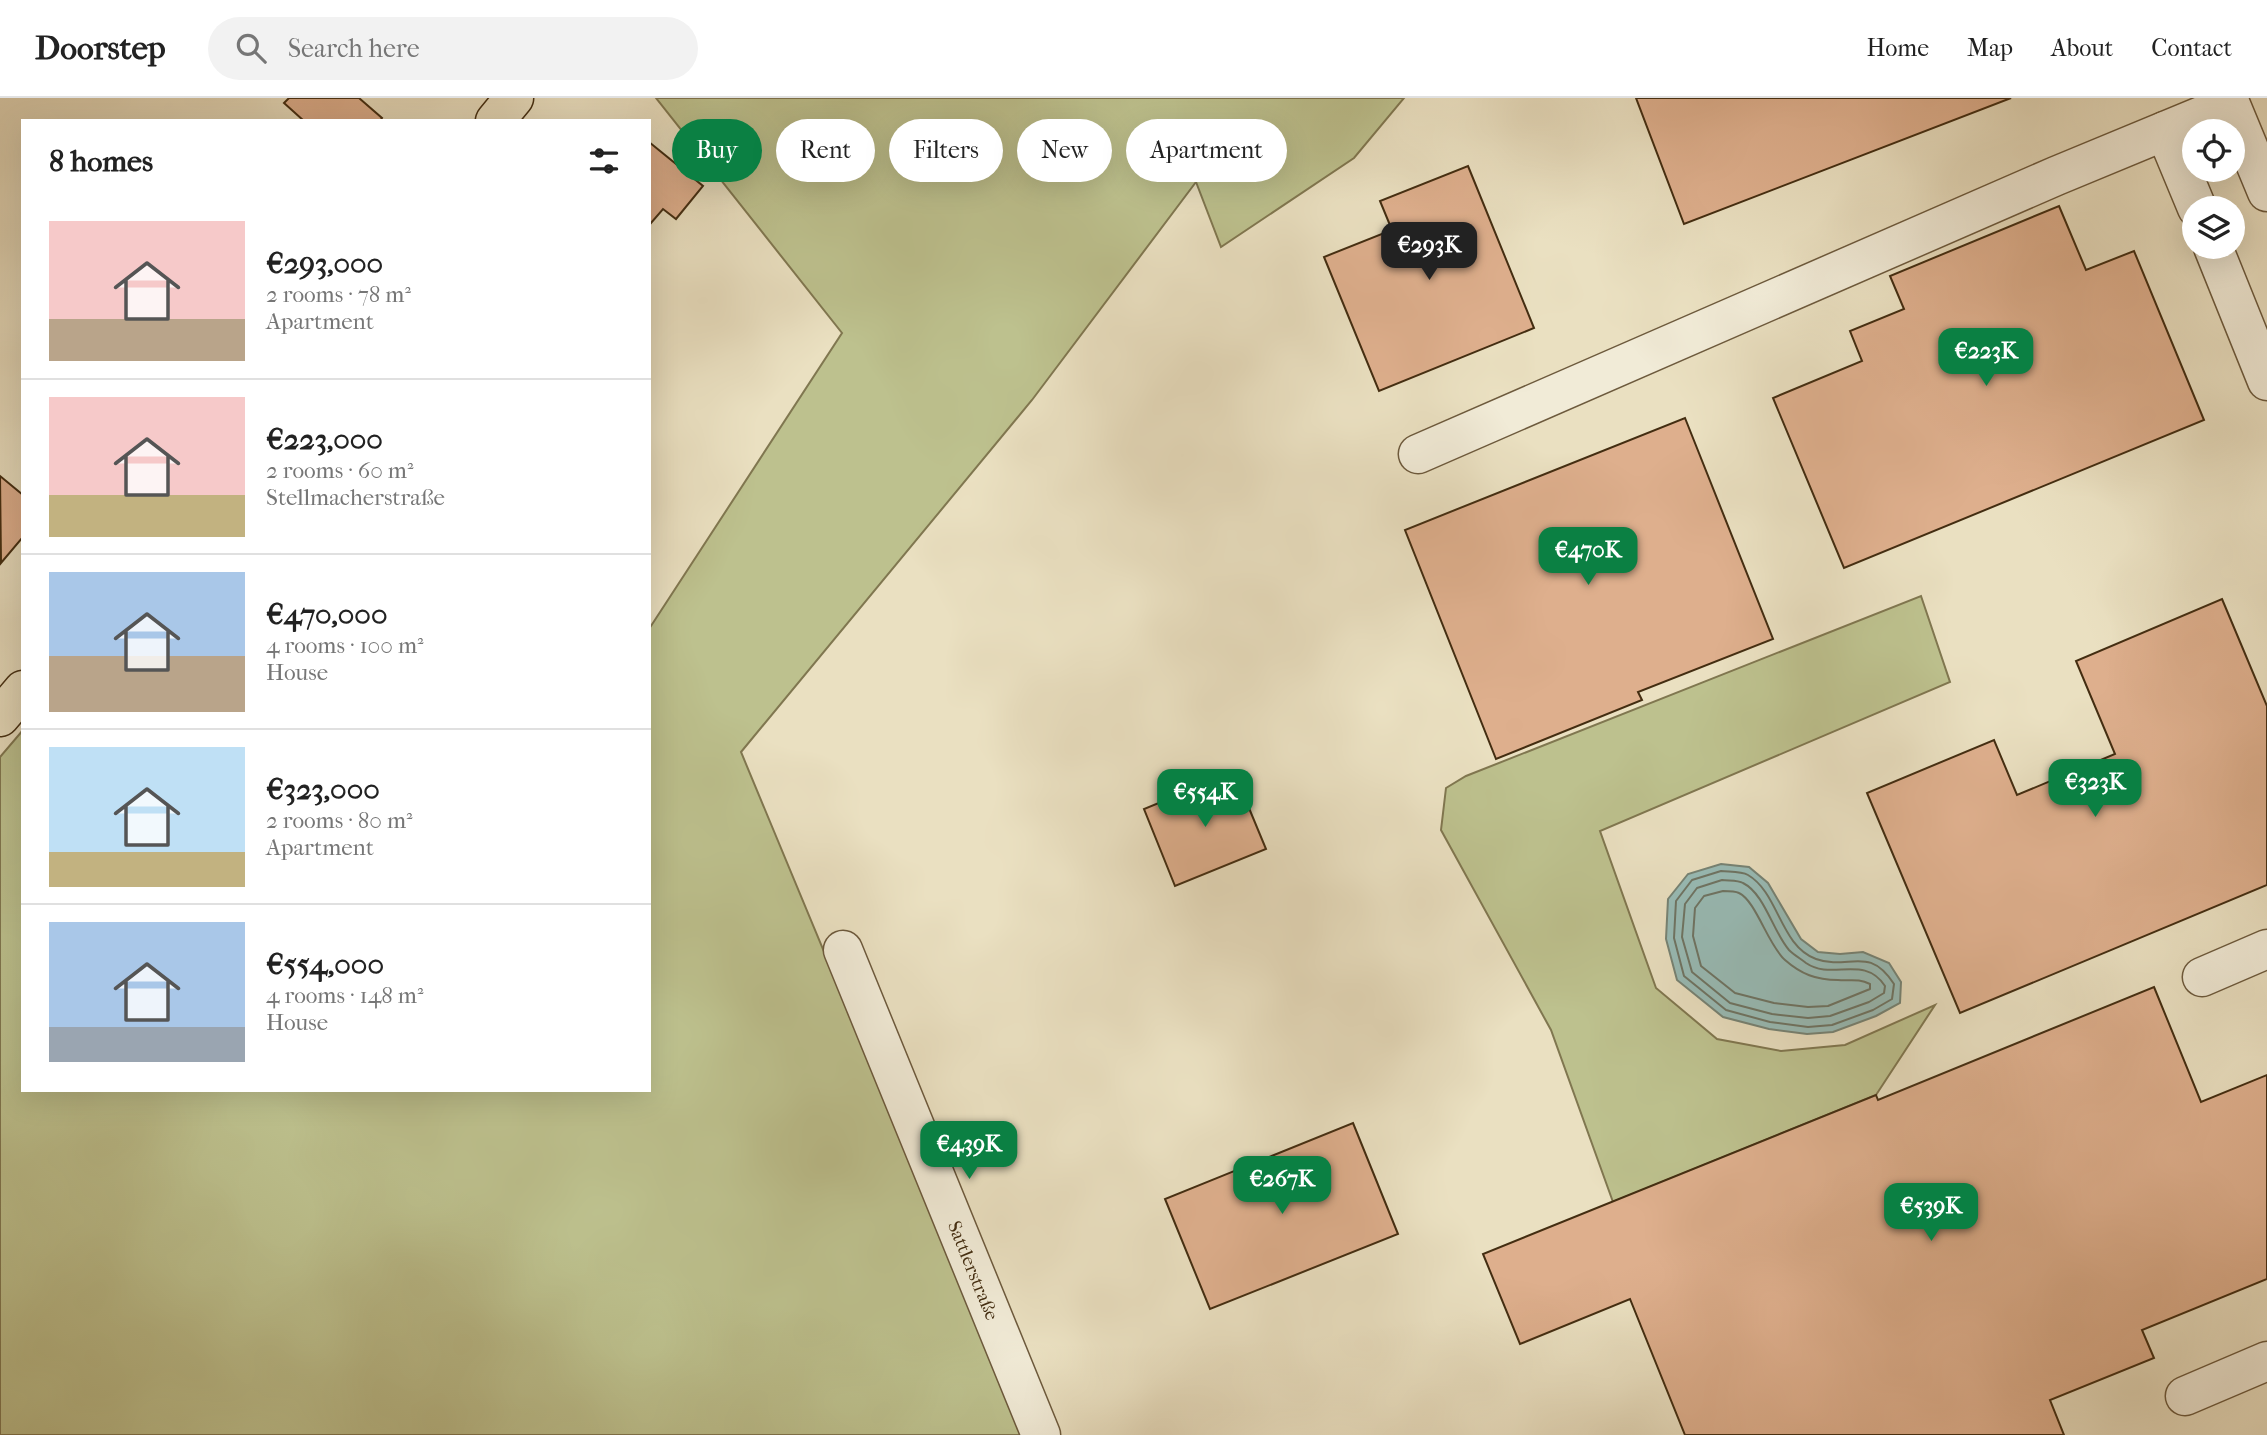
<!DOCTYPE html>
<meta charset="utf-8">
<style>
body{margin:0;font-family:"IM FELL French Canon",serif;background:#f2f2f2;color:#222;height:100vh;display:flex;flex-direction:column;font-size:26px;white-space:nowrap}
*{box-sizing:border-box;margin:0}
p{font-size:23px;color:#767676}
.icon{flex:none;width:38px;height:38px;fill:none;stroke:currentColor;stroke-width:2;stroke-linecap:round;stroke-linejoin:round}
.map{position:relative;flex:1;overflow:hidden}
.details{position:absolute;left:21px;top:21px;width:630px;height:973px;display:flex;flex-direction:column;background:#fff;border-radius:0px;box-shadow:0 7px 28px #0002}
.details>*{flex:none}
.guide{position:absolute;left:672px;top:21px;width:665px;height:63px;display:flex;gap:14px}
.fabs{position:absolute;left:2182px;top:21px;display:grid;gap:14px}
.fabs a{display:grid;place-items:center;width:63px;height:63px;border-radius:50%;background:#fff;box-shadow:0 7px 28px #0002;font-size:35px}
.price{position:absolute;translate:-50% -60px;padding:0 16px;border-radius:14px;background:#0b8043;color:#fff;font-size:23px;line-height:46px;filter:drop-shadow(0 2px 4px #0008)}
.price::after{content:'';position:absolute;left:50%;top:42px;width:21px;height:16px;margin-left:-10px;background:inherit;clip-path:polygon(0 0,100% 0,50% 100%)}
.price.selected{background:#222;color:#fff}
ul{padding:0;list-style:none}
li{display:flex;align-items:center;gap:21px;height:175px;padding:0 28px}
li+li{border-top:2px solid #e0e0e0}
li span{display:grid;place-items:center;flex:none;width:196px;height:140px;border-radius:0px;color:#555}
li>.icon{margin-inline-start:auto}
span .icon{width:84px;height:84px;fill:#fffc;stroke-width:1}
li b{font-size:30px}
h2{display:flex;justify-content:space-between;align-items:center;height:84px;padding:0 28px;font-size:30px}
.pill{padding:0 24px;border-radius:32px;background:#fff;box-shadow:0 7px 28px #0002;font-size:24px;line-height:63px}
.pill.selected{background:#0b8043;color:#fff}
header{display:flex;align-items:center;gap:42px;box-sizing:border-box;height:98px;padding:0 35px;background:#fff;border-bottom:2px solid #e0e0e0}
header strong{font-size:33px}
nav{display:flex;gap:38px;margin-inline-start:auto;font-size:24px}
.search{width:490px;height:63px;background:#f2f2f2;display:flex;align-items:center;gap:18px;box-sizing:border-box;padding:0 24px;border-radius:38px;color:#767676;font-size:26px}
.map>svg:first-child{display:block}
</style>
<header>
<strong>Doorstep</strong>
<div class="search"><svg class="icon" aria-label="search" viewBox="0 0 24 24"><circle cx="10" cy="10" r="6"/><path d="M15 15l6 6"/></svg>Search here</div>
<nav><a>Home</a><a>Map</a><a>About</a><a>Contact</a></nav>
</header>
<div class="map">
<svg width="2267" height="1337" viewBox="0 0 2267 1337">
<rect width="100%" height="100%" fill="#eae0c1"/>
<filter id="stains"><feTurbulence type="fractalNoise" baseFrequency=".00286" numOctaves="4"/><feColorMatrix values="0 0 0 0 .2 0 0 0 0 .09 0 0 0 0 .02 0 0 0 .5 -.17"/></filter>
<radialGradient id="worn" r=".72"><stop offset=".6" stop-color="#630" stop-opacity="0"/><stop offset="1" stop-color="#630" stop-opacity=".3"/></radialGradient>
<path fill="#bdc18e" stroke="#807750" stroke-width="2" d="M 656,0 L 1404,0 L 1354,60 L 1221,149 L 1196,84 L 1032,302 L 741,654 L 1025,1337 L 0,1337 L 0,659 L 23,632 L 23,992 L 649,992 L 649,531 L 842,235 Z
M 1921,498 L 1950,584 L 1600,733 L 1656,890 L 1717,941 L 1781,953 L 1845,947 L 1935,907 L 1876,997 L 1613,1104 L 1551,932 L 1441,732 L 1446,690 L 1466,678 Z"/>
<path fill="#98bcb7" stroke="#768375" stroke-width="2" d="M 1721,766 L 1749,769 L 1768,785 L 1801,841 L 1818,854 L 1840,856 L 1863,854 L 1889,865 L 1901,884 L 1900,905 L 1876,918 L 1833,934 L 1807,936 L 1769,931 L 1723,919 L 1677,882 L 1666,841 L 1668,801 L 1688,776 Z"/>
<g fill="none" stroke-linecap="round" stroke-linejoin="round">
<path stroke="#6e7464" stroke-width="2" d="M 1721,773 C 1729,774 1741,773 1748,777 C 1779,795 1780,848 1816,861 C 1849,873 1868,846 1894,886 L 1892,901 L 1873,912 L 1832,927 L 1808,929 L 1770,924 L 1726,912 L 1684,878 L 1674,840 L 1676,803 L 1692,782 Z
M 1722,782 C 1728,783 1738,782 1743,785 C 1765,796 1773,834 1789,852 C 1794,857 1801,861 1806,865 C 1832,883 1864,856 1885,888 L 1884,895 L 1869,904 L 1830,918 L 1808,920 L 1772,916 L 1730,905 L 1692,874 L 1682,839 L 1685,806 L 1697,790 Z
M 1723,793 C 1728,793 1735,793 1739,795 C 1756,803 1768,847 1785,862 C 1801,876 1816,882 1838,882 C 1851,883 1858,880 1870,886 L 1870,891 L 1828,908 L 1808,909 L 1774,905 L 1735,895 L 1701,868 L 1693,838 L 1695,810 L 1704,798 Z"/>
</g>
<path fill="#deaf8d" stroke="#432d11" stroke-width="2" d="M 289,0 L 359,0 L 382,20 L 380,23 L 304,23 L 284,5 Z
M 1636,0 L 2011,0 L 1684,126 Z
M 649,44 L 703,88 L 676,121 L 663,111 L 651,125 L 649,123 Z
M 1468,68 L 1534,230 L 1379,293 L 1324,159 L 1392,132 L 1380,103 Z
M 2059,108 L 2086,172 L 2134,153 L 2204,322 L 1844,470 L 1773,300 L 1862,263 L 1850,233 L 1904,211 L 1890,178 Z
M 1685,320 L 1773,541 L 1638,594 L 1642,602 L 1496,661 L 1405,432 Z
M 0,378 L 23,397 L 23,439 L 1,465 Z
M 2222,501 L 2267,608 L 2267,787 L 1960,915 L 1867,695 L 1994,642 L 2017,697 L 2115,656 L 2076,563 Z
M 1234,674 L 1266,751 L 1175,788 L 1144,711 Z
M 2154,889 L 2201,1004 L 2267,977 L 2267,1181 L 2142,1232 L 2154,1260 L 2050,1302 L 2064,1337 L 1685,1337 L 1630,1201 L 1520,1246 L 1483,1156 L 1876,997 L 1878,1002 Z
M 1353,1025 L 1398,1136 L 1210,1211 L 1165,1101 Z"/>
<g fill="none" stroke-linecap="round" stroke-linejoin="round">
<g stroke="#6d5a3d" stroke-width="41">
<g id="minor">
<path d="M 2228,0 L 2267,94"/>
<path d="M 2165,33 L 2197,110"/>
<path d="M 2213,149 L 2267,283"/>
<path d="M 1418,356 L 2056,78 L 2230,6"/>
<path id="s1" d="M 843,852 L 1041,1337"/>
<path d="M 2202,879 L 2267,851"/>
<path d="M 2185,1298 L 2267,1263"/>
</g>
</g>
<g stroke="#432d11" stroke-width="41">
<path id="major" d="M 495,23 L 514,0
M 0,619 L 23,592"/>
</g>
<use href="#minor" stroke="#f1ebd7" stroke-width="38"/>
<use href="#major" stroke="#eae0c1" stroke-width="38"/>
</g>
<g text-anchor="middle" stroke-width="6" stroke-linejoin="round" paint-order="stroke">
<g font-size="19" fill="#432d11" stroke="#f1ebd7">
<text dy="7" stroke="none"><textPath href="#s1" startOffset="346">Sattlerstraße</textPath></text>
</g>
</g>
<rect width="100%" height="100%" filter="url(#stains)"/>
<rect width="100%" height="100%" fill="url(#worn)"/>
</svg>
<div class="fabs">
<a><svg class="icon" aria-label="locate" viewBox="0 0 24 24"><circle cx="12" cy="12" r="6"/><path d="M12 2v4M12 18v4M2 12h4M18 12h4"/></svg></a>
<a><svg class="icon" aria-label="layers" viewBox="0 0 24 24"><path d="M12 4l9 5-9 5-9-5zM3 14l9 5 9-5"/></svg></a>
</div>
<b class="price selected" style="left:1429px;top:184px">€293K</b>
<b class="price" style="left:1986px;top:290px">€223K</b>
<b class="price" style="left:1588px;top:489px">€470K</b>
<b class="price" style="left:2095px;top:721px">€323K</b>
<b class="price" style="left:1205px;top:731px">€554K</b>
<b class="price" style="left:969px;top:1083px">€439K</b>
<b class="price" style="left:1282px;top:1118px">€267K</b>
<b class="price" style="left:1931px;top:1145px">€539K</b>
<div class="guide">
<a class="pill selected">Buy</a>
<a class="pill">Rent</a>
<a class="pill">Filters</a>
<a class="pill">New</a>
<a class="pill">Apartment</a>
</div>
<section class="details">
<h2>8 homes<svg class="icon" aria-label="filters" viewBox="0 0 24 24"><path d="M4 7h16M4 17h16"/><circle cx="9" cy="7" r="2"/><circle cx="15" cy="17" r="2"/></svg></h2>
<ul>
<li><span style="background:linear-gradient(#f6c9c9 70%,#b9a48a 0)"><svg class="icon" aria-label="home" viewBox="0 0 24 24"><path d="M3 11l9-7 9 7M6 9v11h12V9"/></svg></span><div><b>€293,000</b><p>2 rooms · 78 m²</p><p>Apartment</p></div></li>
<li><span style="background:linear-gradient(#f6c9c9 70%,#c2b280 0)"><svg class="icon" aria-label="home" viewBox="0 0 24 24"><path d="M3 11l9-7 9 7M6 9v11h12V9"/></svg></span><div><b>€223,000</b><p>2 rooms · 60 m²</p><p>Stellmacherstraße</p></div></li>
<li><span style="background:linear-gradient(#a9c7e8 60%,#b9a48a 0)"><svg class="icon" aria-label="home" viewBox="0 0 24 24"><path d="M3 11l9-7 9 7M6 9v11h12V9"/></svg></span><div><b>€470,000</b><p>4 rooms · 100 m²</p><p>House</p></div></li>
<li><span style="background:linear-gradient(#bfe0f5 75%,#c2b280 0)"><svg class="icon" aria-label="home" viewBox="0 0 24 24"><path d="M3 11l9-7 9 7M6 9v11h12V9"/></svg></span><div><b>€323,000</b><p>2 rooms · 80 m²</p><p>Apartment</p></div></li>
<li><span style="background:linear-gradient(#a9c7e8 75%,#9aa5b1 0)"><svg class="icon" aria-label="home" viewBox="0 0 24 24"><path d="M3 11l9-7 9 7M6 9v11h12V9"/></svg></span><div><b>€554,000</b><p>4 rooms · 148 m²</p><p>House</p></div></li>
</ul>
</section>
</div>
